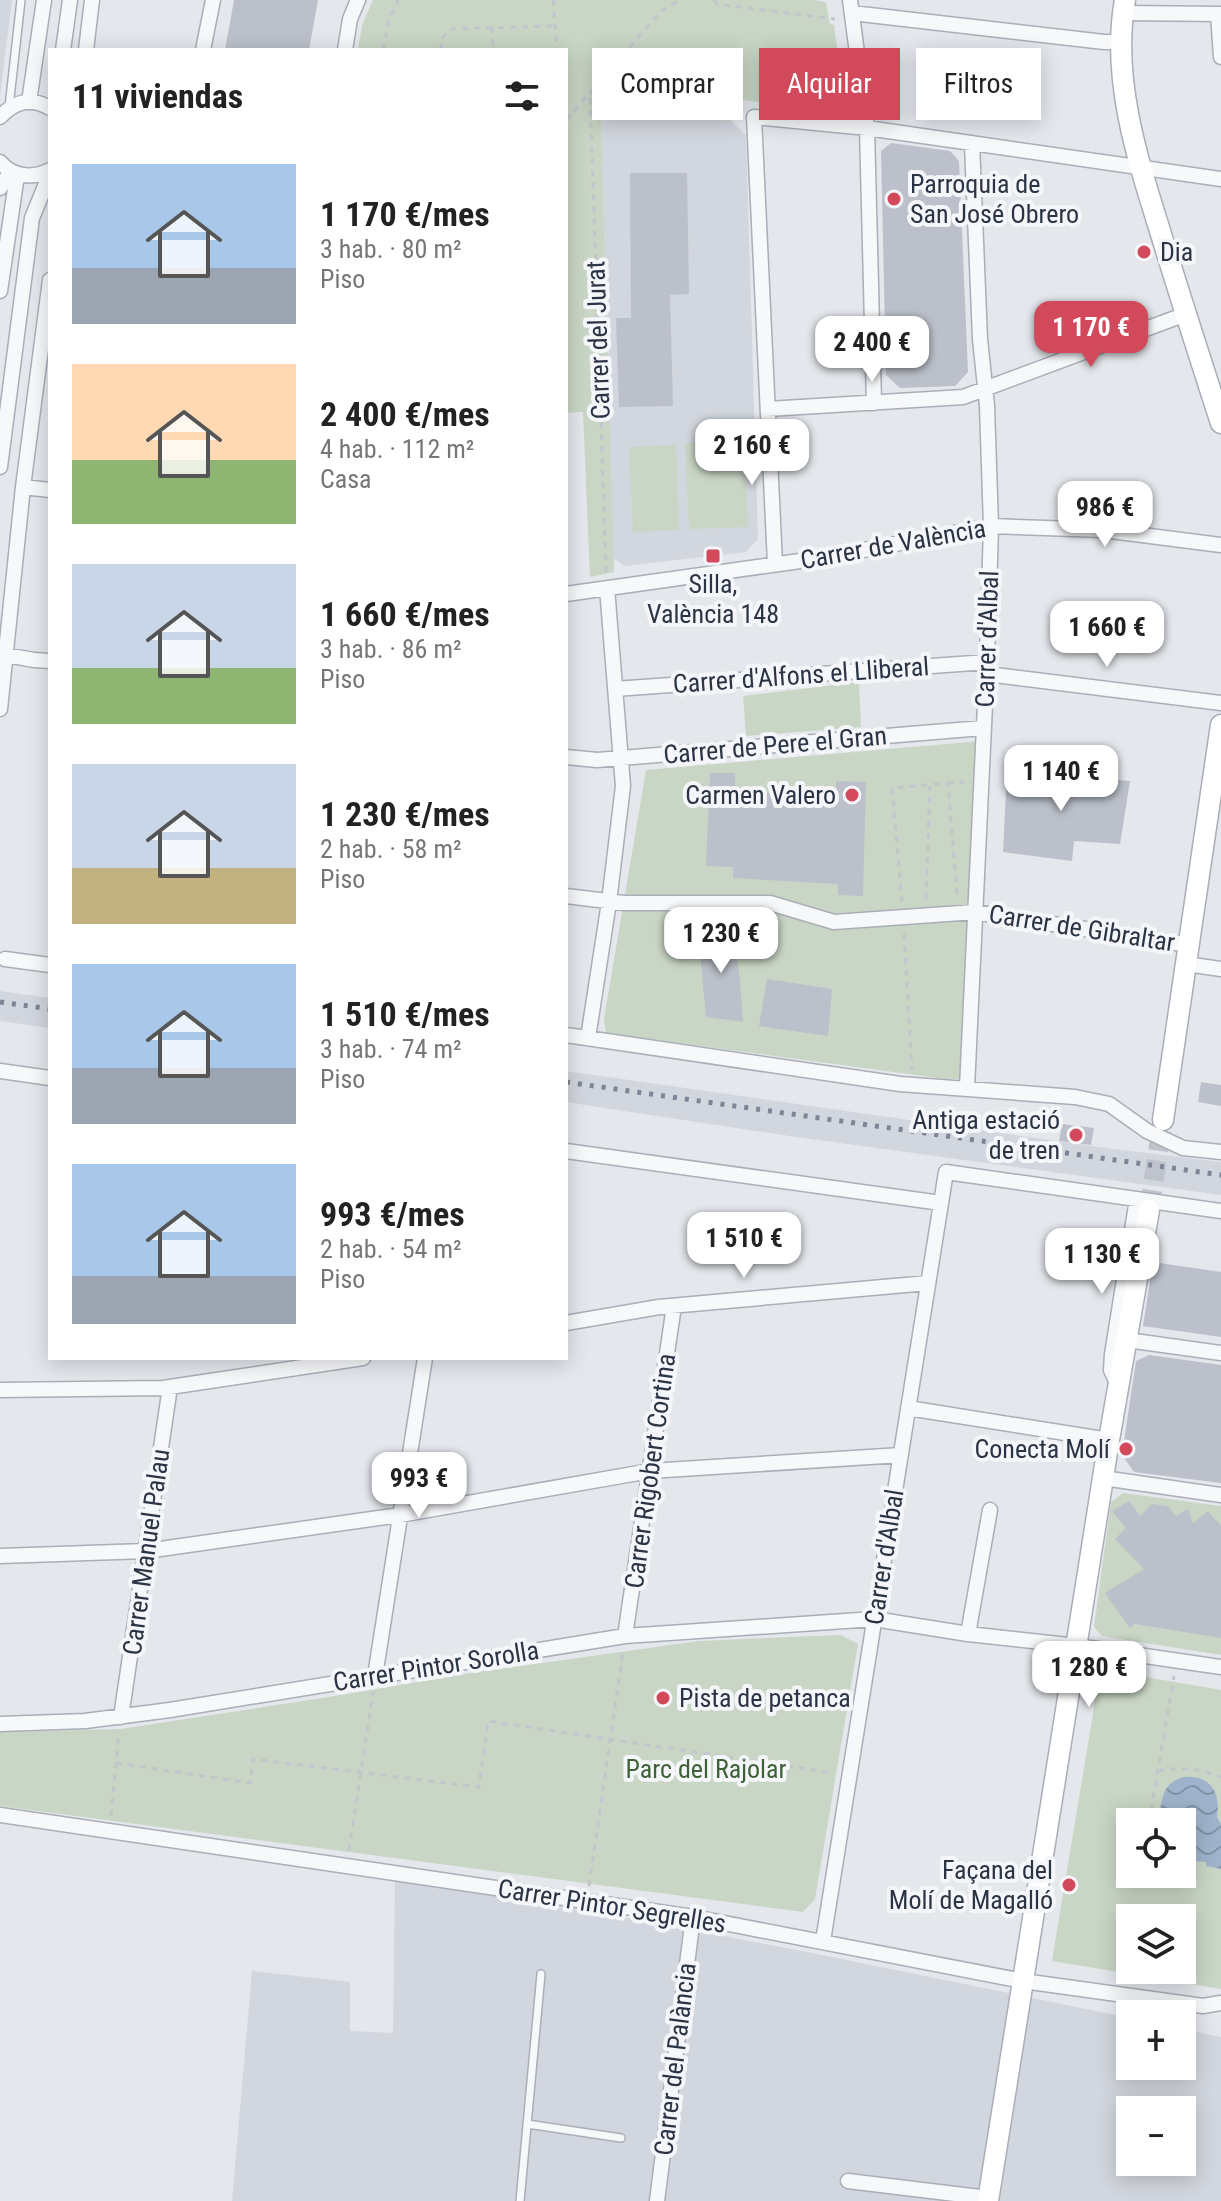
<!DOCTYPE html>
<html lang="es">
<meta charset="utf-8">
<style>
body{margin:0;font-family:"Roboto Condensed",sans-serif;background:#f2f2f2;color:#222;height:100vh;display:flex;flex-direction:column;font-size:30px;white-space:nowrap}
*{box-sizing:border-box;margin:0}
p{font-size:26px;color:#767676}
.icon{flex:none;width:44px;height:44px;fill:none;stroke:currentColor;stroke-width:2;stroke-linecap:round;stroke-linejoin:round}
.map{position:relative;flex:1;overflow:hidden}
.panel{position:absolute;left:48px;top:48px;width:520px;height:1312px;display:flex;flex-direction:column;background:#fff;border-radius:0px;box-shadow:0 4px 20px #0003}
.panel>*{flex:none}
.guide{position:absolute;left:592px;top:48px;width:508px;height:72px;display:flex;gap:16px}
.tools{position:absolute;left:1116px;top:1808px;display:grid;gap:16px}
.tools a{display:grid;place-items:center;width:80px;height:80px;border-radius:0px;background:#fff;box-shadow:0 4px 20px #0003;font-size:40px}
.price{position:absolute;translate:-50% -68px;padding:0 18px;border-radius:16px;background:#fff;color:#222;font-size:26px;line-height:52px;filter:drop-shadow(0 2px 4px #0008)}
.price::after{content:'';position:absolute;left:50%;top:48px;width:24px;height:18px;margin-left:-12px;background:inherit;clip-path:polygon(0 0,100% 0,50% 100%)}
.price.current{background:#d1495b;color:#fff}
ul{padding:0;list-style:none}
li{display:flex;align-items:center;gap:24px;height:200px;padding:0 24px}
li span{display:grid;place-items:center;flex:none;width:224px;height:160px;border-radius:0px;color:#555}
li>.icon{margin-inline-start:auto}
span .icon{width:96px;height:96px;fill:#fffc;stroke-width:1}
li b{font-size:34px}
h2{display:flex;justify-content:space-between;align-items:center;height:96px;padding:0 24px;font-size:34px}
.tag{padding:0 28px;border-radius:0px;background:#fff;box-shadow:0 4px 20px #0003;font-size:28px;line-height:72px}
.tag.current{background:#d1495b;color:#fff}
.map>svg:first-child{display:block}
</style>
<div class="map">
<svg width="1221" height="2201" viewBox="0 0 1221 2201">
<defs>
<pattern id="water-waves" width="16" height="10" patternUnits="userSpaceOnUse" patternTransform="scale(2)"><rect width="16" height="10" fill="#9fb4cc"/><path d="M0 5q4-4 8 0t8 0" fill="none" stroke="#8293a7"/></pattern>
</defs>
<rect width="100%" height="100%" fill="#e4e7ec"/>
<path fill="#d2d6de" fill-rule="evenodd" d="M 0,0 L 12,0 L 0,96 Z
M 601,117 L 645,117 L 731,121 L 746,135 L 758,539 L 746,552 L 625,566 L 613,558 Z
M 0,991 L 50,998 L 50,1028 L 0,1021 Z
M 566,1071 L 1113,1149 L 1221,1162 L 1221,1195 L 796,1137 L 566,1102 Z
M 395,1879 L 592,1911 L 807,1952 L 1130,2018 L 1130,2066 L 1182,2066 L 1182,2029 L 1221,2037 L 1221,2201 L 232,2201 L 252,1971 L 350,1982 L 350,2031 L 393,2033 ZM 1130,2110 L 1182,2110 L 1182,2162 L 1130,2162 Z"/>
<path fill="#c9d6c5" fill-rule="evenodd" d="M 373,0 L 813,0 L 826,2 L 830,24 L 834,25 L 846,115 L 737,99 L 731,121 L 601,117 L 614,572 L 590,577 L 583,412 L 566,413 L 566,50 L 358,50 L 362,25 Z
M 744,441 L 748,527 L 689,529 L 685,443 Z
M 676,445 L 679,530 L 633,532 L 629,447 Z
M 859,682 L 861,727 L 746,736 L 743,696 Z
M 981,741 L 961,1079 L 945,1079 L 606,1033 L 604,1019 L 646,770 Z
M 1123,1493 L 1221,1506 L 1221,1655 L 1102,1636 L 1094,1627 L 1111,1502 Z
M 841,1635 L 858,1644 L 815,1899 L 803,1912 L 0,1806 L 0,1732 L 121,1729 L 323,1698 L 471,1673 L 699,1641 Z
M 1111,1671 L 1221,1690 L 1221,1989 L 1052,1961 L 1098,1683 ZM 1130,1822 L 1182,1822 L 1182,1874 L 1130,1874 ZM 1130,1918 L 1182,1918 L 1182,1970 L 1130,1970 Z"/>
<path fill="url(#water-waves)" d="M 1183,1777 C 1210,1775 1221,1791 1217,1817 L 1221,1824 L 1221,1869 L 1206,1866 L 1206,1862 L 1182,1860 L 1182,1822 L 1153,1822 L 1154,1815 L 1159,1815 C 1163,1795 1163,1784 1183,1777 Z"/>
<path fill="#bbc0ca" d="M 234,0 L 318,0 L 309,50 L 225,50 Z
M 891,143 L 950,151 L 959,161 L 968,372 L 955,386 L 900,388 L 886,375 L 881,151 Z
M 630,173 L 687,173 L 689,294 L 670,295 L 673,406 L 619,407 L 616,318 L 631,318 Z
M 1007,771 L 1130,781 L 1120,844 L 1074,841 L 1072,861 L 1003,852 Z
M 710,773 L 735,773 L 735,791 L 836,796 L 836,781 L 866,782 L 863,896 L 838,895 L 838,884 L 733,878 L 733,867 L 706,866 Z
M 733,927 L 740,980 L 743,1022 L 706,1017 L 698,931 Z
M 767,979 L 832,989 L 828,1036 L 759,1026 Z
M 1201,1082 L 1221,1085 L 1221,1106 L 1198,1102 Z
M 1062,1124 L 1094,1128 L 1091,1145 L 1059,1141 Z
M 1153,1262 L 1221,1272 L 1221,1337 L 1143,1326 Z
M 1149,1355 L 1221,1365 L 1221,1483 L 1134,1472 L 1122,1455 L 1136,1361 Z
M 1129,1501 L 1140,1516 L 1152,1504 L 1168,1506 L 1176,1516 L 1188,1509 L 1193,1523 L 1208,1511 L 1221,1526 L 1221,1638 L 1135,1624 L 1130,1628 L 1105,1593 L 1144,1569 L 1115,1539 L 1126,1528 L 1112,1511 Z"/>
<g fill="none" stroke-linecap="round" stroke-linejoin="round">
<path stroke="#bfc3cb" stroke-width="20" stroke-dasharray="20 10" stroke-linecap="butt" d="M 1149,1210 L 1163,1120"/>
<g stroke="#a9aeb7" stroke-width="10">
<path id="lane" d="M 9,107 L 21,0
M 527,2124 L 621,2138
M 520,2201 L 541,1974"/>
</g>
<g stroke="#a9aeb7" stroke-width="17">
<path id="street" d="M 850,0 L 867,128 L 874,403
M 852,13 L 1104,42 L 1122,42
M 1123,13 L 1221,14
M 1218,14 L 1221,57
M 63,50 L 70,0
M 86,50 L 92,0
M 203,50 L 213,0
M 345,50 L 350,19 L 358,0
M 29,102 L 44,0
M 0,117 C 15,101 30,97 50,108
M 0,162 C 13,177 32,179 50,170
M 0,188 L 11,171
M 0,291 L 17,175
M 768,409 L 963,397 L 1186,314
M 0,467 L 32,218 L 50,174
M 23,487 L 50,490
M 775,564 L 754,117 L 867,128 L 1221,179
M 566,594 L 821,558 L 991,526 L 1103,530 L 1221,545
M 0,654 L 34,660 L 50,661
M 987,674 L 1221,703
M 615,689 L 987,662
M 0,709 L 23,487 L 50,280
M 566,757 L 597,760 L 983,728
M 566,896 L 624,903 L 770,903 L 834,922 L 975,912 L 1189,945
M 5,959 L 50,965
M 1186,964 L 1221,969
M 566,1035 L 900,1084 L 1075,1097 L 1109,1104 L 1147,1131 L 1183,1148 L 1221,1152
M 588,1038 L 609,902 L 623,786 L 607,588
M 0,1071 L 50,1078
M 967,1088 L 987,662 L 991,526 L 987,406 L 980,339 L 972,144
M 566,1151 L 941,1203
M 566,1323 L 659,1307 L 928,1283
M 1127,1340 L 1221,1353
M 1117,1383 L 1111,1370 L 1112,1354 L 1137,1199
M 0,1390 L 163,1388 L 363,1358
M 908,1408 L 1109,1440
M 1103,1478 L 1221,1495
M 0,1556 L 146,1551 L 400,1515 L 650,1471 L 901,1455
M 968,1634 L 990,1510
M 625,1636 L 674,1306
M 375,1676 L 425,1358
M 121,1717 L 170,1387
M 0,1724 L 85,1721 L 170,1710 L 625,1636 L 874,1619 L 968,1634 L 1077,1646 L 1221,1667
M 0,1815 L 693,1917 L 1023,1981 L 1203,2006 L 1221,2003
M 823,1941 L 946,1172 L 1221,1211
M 848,2181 L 988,2198
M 657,2201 L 693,1917"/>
</g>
<g stroke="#a9aeb7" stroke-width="23">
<path id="secondary" d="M 1125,0 C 1110,83 1141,169 1165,247 C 1183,306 1202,364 1221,423
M 1163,1120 L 1221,725
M 988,2201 L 1109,1440 L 1149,1210"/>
</g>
<path stroke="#c2c5cb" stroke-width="3" stroke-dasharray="6 6" stroke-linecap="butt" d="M 553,0 L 557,50
M 714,0 L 717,4 L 835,19
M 492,27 L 493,50
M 383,50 L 389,19 L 398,0
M 441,50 L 441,39 L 452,29 L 555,26
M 566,120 L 590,93 L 740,116
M 606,572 L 590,93 L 661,11 L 680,0
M 948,783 L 964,782
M 926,899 L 930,786
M 902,902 L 892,788 L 948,783 L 957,896
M 904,934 L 912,1070
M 116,1763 L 250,1783 L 253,1759 L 479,1787 L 488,1721 L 834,1773
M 1158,1771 C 1184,1766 1196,1769 1221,1777
M 111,1816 L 119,1732
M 1149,1822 L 1174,1676
M 349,1850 L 373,1692
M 589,1886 L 623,1652"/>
<use href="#lane" stroke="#f7f8fa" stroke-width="7"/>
<use href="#street" stroke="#f7f8fa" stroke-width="14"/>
<use href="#secondary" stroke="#fff" stroke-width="20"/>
<path stroke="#7d8696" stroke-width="5" stroke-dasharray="4 8" stroke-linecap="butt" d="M 0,1002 L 50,1009
M 566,1082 L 1221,1175"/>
</g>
<g fill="#d1495b" stroke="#f4f6f9" stroke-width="3">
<circle cx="894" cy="199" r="8"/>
<circle cx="1144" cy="252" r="8"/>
<rect x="705" y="548" width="16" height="16" rx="4"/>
<circle cx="852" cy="795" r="8"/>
<circle cx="1076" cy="1135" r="8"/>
<circle cx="1126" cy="1449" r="8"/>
<circle cx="663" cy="1698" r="8"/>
<circle cx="1069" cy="1885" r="8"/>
</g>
<g text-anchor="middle" stroke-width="8" stroke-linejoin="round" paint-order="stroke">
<g font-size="26" fill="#2b3445" stroke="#f4f6f9" text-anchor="end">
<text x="910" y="193" text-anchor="start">Parroquia de<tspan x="910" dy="30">San José Obrero</tspan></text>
<text x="1160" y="261" text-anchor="start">Dia</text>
<text x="713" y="593" text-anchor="middle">Silla,<tspan x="713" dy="30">València 148</tspan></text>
<text x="836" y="804">Carmen Valero</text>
<text x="1060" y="1129">Antiga estació<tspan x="1060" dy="30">de tren</tspan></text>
<text x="1110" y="1458">Conecta Molí</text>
<text x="679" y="1707" text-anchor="start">Pista de petanca</text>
<text x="1053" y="1879">Façana del<tspan x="1053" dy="30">Molí de Magalló</tspan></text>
</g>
<g font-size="26" fill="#2b3445" stroke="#f4f6f9">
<text transform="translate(598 340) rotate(-92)" y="9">Carrer del Jurat</text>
<text transform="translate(893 544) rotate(-10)" y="9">Carrer de València</text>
<text transform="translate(987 639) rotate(-88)" y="9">Carrer d'Albal</text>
<text transform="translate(801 675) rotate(-4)" y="9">Carrer d'Alfons el Lliberal</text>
<text transform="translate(775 745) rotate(-5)" y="9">Carrer de Pere el Gran</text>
<text transform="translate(1082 928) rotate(9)" y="9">Carrer de Gibraltar</text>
<text transform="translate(650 1471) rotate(-82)" y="9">Carrer Rigobert Cortina</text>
<text transform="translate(146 1552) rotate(-82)" y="9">Carrer Manuel Palau</text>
<text transform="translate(884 1557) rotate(-81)" y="9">Carrer d'Albal</text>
<text transform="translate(436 1666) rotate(-9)" y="9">Carrer Pintor Sorolla</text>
<text transform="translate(612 1906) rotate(9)" y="9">Carrer Pintor Segrelles</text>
<text transform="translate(675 2059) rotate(-83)" y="9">Carrer del Palància</text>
</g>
<g font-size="26" fill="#3f6138" stroke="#f4f6f9">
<text x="706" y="1778">Parc del Rajolar</text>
</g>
</g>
</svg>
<div class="tools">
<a><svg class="icon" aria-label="locate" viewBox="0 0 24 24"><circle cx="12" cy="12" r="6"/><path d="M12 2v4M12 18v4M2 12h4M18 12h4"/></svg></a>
<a><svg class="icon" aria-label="layers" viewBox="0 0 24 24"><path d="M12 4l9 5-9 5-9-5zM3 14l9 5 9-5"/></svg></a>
<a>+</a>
<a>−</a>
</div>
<b class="price current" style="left:1091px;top:369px">1 170 €</b>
<b class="price" style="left:872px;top:384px">2 400 €</b>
<b class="price" style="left:752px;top:487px">2 160 €</b>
<b class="price" style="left:1105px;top:549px">986 €</b>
<b class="price" style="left:1107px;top:669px">1 660 €</b>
<b class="price" style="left:1061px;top:813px">1 140 €</b>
<b class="price" style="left:721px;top:975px">1 230 €</b>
<b class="price" style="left:744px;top:1280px">1 510 €</b>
<b class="price" style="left:1102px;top:1296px">1 130 €</b>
<b class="price" style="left:419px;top:1520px">993 €</b>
<b class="price" style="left:1089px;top:1709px">1 280 €</b>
<div class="guide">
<a class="tag">Comprar</a>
<a class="tag current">Alquilar</a>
<a class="tag">Filtros</a>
</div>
<section class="panel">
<h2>11 viviendas<svg class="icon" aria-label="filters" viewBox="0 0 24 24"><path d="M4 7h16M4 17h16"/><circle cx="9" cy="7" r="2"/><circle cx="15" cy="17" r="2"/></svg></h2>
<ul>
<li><span style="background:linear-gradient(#a9c7e8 65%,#9aa5b1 0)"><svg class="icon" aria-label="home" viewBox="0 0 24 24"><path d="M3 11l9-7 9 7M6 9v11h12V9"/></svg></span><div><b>1 170 €/mes</b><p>3 hab. · 80 m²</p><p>Piso</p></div></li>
<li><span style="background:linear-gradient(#ffd9b3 60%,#8fb573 0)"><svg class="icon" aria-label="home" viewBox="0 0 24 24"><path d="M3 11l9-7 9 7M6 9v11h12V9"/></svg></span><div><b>2 400 €/mes</b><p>4 hab. · 112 m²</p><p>Casa</p></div></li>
<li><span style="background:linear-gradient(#c9d6e8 65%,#8fb573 0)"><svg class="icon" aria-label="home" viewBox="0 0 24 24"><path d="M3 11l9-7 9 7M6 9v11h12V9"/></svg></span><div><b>1 660 €/mes</b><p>3 hab. · 86 m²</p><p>Piso</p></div></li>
<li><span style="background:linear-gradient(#c9d6e8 65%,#c2b280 0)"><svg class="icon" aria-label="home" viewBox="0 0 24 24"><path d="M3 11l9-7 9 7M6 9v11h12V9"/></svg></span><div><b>1 230 €/mes</b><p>2 hab. · 58 m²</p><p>Piso</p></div></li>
<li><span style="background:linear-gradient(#a9c7e8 65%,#9aa5b1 0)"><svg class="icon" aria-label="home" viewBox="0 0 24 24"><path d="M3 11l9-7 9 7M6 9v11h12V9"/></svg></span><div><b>1 510 €/mes</b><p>3 hab. · 74 m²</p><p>Piso</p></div></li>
<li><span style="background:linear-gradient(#a9c7e8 70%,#9aa5b1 0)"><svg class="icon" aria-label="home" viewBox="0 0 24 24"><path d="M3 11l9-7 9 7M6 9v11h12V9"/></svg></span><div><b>993 €/mes</b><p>2 hab. · 54 m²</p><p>Piso</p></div></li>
</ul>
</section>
</div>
